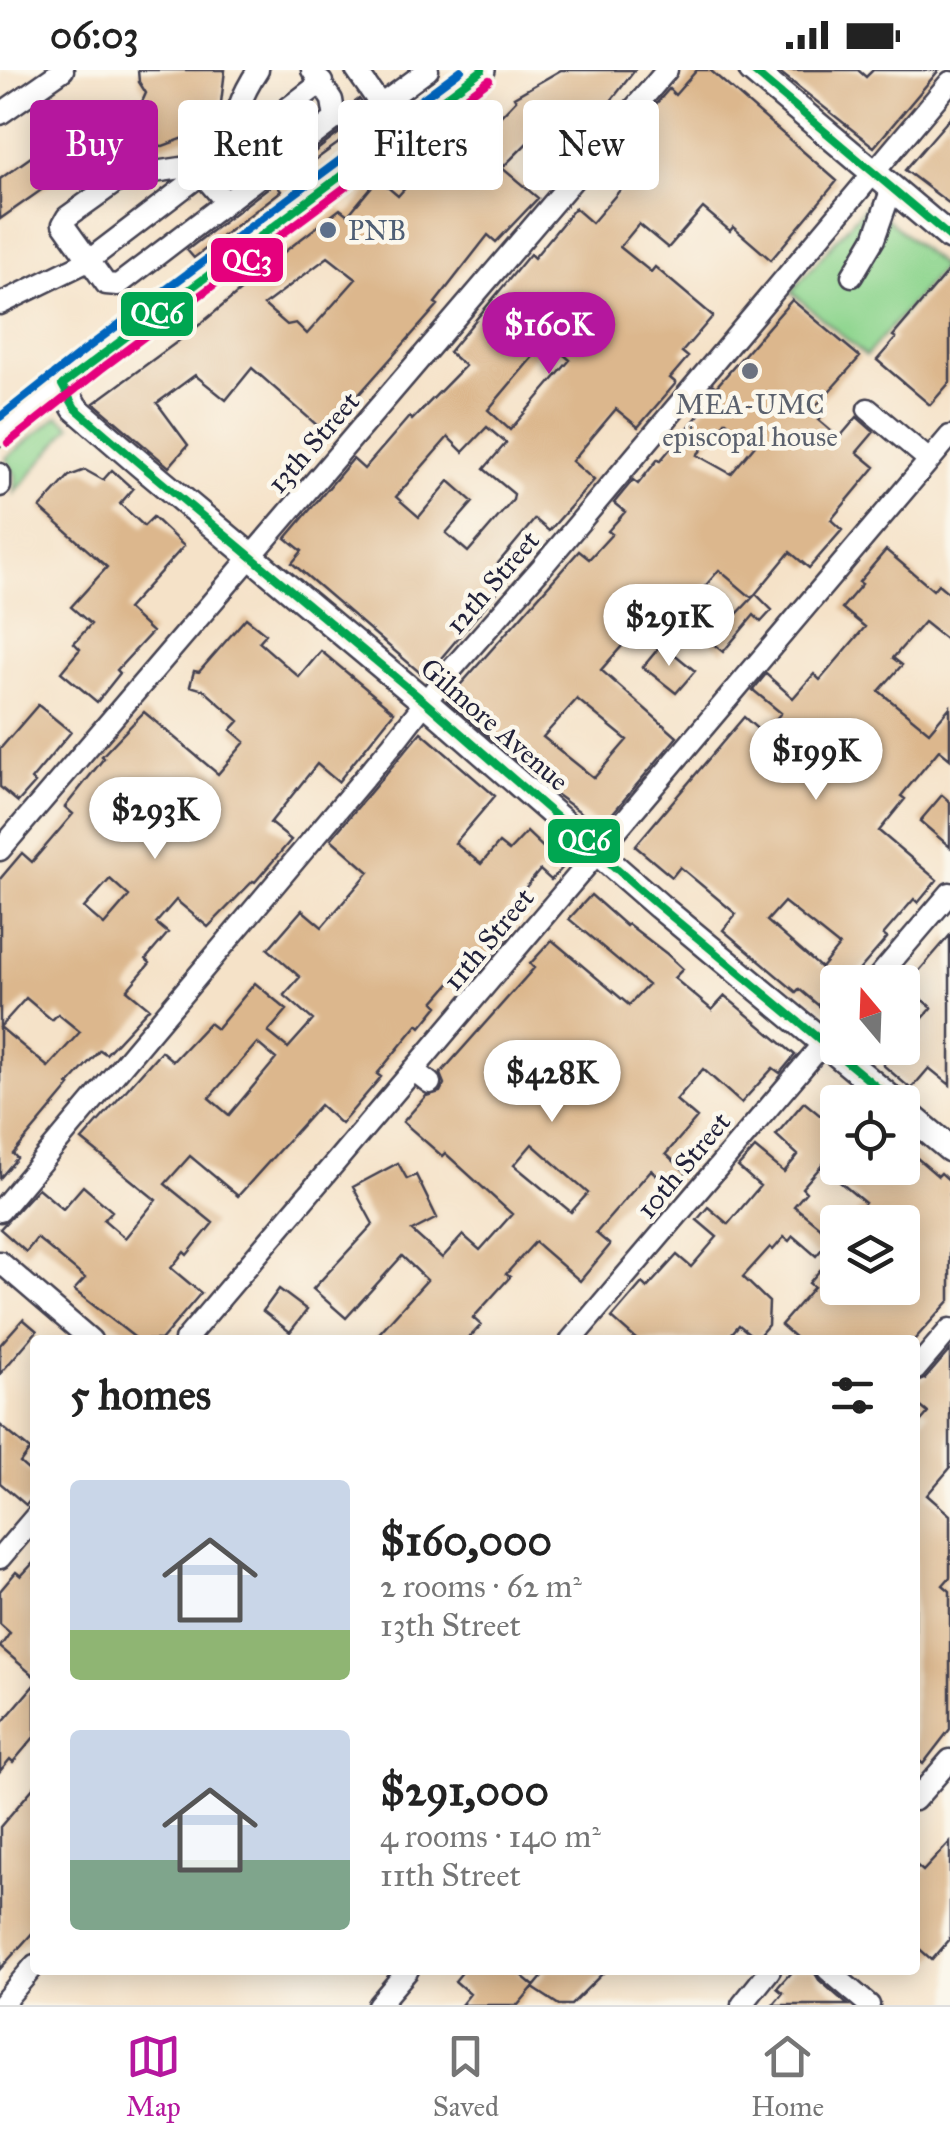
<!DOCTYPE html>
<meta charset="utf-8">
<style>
body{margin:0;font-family:"IM FELL Great Primer",serif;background:#f2f2f2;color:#222;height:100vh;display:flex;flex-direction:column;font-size:38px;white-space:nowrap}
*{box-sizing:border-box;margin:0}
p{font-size:32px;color:#767676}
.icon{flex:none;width:55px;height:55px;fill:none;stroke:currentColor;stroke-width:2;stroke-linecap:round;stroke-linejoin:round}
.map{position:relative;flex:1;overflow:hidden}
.sheet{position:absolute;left:30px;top:1265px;width:890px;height:640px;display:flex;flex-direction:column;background:#fff;border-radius:10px;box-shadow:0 5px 25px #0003}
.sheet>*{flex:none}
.guide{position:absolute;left:30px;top:30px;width:890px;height:90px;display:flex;gap:20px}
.needle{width:65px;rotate:341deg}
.fabs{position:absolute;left:820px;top:895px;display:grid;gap:20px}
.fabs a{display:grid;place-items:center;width:100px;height:100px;border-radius:10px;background:#fff;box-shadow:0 5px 25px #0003;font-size:50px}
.price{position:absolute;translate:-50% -85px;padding:0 22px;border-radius:35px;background:#fff;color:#222;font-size:32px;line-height:65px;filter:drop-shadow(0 2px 5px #0008)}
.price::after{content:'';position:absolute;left:50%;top:60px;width:30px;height:22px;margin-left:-15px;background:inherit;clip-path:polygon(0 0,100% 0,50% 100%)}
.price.on{background:#b5179e;color:#fff}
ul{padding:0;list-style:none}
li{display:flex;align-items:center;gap:30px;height:250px;padding:0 40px}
li span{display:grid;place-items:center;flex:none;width:280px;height:200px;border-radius:10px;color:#555}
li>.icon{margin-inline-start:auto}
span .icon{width:120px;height:120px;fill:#fffc;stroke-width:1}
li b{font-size:42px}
h2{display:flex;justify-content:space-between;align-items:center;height:120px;padding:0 40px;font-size:42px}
.tag{padding:0 35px;border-radius:10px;background:#fff;box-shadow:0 5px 25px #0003;font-size:35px;line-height:90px}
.tag.on{background:#b5179e;color:#fff}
.status{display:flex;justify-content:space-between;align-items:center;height:70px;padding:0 50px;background:#fff;direction:ltr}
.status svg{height:28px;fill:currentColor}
.tab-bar{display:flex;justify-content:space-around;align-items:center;height:140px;border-top:2px solid #e0e0e0;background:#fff;font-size:28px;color:#767676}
.tab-bar a{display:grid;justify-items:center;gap:5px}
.tab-bar .on{color:#b5179e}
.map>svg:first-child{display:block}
</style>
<div class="status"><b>06:03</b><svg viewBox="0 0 49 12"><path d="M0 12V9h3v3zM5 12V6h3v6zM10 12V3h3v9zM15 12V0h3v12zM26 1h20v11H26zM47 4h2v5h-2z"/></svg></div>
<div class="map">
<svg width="950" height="1935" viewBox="0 0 950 1935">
<rect width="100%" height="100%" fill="#fbf7ec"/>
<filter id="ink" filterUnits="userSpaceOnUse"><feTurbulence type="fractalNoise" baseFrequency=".01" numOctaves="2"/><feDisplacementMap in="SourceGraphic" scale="20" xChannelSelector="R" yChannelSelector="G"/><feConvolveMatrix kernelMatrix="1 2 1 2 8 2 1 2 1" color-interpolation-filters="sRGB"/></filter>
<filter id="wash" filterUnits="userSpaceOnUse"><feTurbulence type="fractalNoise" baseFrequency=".0048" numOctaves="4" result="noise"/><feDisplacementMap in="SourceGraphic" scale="40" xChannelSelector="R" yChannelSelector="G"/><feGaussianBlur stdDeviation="2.25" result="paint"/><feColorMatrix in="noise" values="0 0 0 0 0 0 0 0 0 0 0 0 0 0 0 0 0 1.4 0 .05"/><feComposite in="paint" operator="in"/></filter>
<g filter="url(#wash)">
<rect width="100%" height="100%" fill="#f5e2c8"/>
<path fill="#90d690" stroke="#597c66" stroke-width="2.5" d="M 868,133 L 943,197 L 866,286 L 791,222 Z
M 58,346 L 71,356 L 15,423 L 16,406 L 6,388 Z"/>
<g id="blocks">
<path fill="#dcb78d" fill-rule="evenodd" d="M 138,0 L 225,0 L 221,33 L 206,51 L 208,59 L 191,71 L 184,68 L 163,76 L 124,72 L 146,23 L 139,12 Z
M 561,0 L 635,0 L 572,81 L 544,56 L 502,98 L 538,128 L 496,172 L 488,165 L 435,233 L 438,235 L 347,338 L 350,340 L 328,365 L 252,298 L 226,330 L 195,305 L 157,333 L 188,375 L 169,397 L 94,333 L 192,261 L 256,208 L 253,206 L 340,139 L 348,145 L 378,109 L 398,126 L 415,107 L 420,111 L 468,70 L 475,76 L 498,53 L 496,51 L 516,30 L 514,27 ZM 328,187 L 356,209 L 307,264 L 296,253 L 287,255 L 264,235 Z
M 697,0 L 710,0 L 837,111 L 771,190 L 733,157 L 730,161 L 703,138 L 668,178 L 639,154 L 620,177 L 651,202 L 655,197 L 713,246 L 682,282 L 688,287 L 670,308 L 676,313 L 638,357 L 616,339 L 572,391 L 594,410 L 549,461 L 535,449 L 495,497 L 508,509 L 425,607 L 292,493 L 302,481 L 286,468 L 353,389 L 364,399 L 409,347 L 412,350 L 465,296 L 449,282 L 530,184 L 534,188 L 575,138 L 592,153 L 626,113 L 612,101 L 625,86 L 617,79 L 669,19 L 675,25 ZM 547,270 L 570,290 L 510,360 L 488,340 ZM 487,357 L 506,373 L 484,399 L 514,424 L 513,430 L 468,482 L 446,463 L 473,432 L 449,411 L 419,447 L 396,427 L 448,367 L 463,382 Z
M 777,0 L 858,0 L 866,7 L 873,0 L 939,0 L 874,77 Z
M 359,29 L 373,48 L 278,117 L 281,121 L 194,188 L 187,180 L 343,60 L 348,53 L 347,38 Z
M 950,48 L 950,134 L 905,100 Z
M 38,82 L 57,109 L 0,149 L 0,109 Z
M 950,199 L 950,312 L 930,335 L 877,290 L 896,268 L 893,266 Z
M 792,230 L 860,287 L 814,338 L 823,345 L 818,350 L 839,368 L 857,347 L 874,362 L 857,382 L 875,397 L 831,450 L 842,460 L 809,498 L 790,482 L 752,528 L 719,500 L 701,521 L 734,547 L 756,524 L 772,540 L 761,552 L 754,545 L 723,582 L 680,546 L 669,560 L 650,544 L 601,600 L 677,667 L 601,757 L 550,720 L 447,630 L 579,481 L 589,489 L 612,464 L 608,461 L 625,442 L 614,433 L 633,410 L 638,414 L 658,389 L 660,391 L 708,334 L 702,329 L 713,315 L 716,317 ZM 726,351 L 755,375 L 731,404 L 697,385 ZM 577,629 L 627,670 L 594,708 L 543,667 Z
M 85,400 L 103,410 L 112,400 L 133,419 L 120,434 L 144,456 L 153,447 L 184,476 L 127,539 L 152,562 L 117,600 L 120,603 L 97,632 L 61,602 L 80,579 L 74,573 L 91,554 L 71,537 L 107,497 L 40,438 L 69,406 Z
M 886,480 L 933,520 L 938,514 L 950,524 L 950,573 L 924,552 L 893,588 L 902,595 L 879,621 L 929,662 L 950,637 L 950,689 L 939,680 L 901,726 L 905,729 L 879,761 L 937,810 L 918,833 L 914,829 L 883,865 L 887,868 L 849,912 L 838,912 L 838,926 L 825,941 L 799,919 L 796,922 L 723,860 L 736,844 L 680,797 L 672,807 L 635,776 L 744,647 L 763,664 L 781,643 L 753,620 L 766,604 L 793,628 L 814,604 L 820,610 L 865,557 L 842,538 L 862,514 L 859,512 ZM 795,661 L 834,694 L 815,715 L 777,683 ZM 784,832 L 839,876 L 821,898 L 767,851 Z
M 246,548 L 266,564 L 259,572 L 299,607 L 321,581 L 394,642 L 338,712 L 317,694 L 270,753 L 291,770 L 255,812 L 253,811 L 208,857 L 176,830 L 156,853 L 168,863 L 146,889 L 150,893 L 127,920 L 149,938 L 106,984 L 100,980 L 68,1015 L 70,1016 L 13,1084 L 17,1088 L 0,1108 L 0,809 L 22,783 L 32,792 L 56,764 L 73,744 L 65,737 L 104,688 L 102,686 L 144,642 L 218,704 L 245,672 L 231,660 L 239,651 L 204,620 L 190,616 L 194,601 L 199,602 ZM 110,809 L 129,826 L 104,855 L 84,838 ZM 26,928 L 52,950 L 58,944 L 80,962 L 48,997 L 0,957 Z
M 662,574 L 695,601 L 676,623 L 643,597 Z
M 38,635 L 71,662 L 31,710 L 35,713 L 18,732 L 0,717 L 0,679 Z
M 421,662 L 495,726 L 455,773 L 481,794 L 499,773 L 509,781 L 527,762 L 553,787 L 558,781 L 570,790 L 551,810 L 540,800 L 494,856 L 507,867 L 476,904 L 466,895 L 434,932 L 438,936 L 421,957 L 418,954 L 377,1004 L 381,1007 L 341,1054 L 320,1035 L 238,1126 L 190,1086 L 165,1114 L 213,1153 L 187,1185 L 184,1182 L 171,1198 L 201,1223 L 161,1270 L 138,1270 L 74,1220 L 85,1208 L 37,1168 L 26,1182 L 0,1159 L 38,1118 L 63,1139 L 83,1116 L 112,1141 L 104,1150 L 125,1168 L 156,1130 L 82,1070 L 161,981 L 173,991 L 209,953 L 217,959 L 255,913 L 287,940 L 268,962 L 288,978 L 313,950 L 284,925 L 300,907 L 268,879 L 302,840 L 322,857 L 369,802 L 331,769 ZM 257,973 L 276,989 L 229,1045 L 209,1028 Z
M 942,725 L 950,732 L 950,777 L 920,751 Z
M 591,825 L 626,856 L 628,854 L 667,884 L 683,899 L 674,908 L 712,940 L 725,926 L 795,985 L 780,1003 L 773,998 L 741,1033 L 703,999 L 676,1030 L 697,1048 L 666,1084 L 687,1103 L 673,1119 L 651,1100 L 596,1163 L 610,1175 L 580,1211 L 535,1172 L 506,1204 L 510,1207 L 473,1248 L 481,1255 L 467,1270 L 373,1270 L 427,1210 L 402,1186 L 346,1248 L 313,1219 L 373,1154 L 353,1117 L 398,1093 L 407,1109 L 416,1105 L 437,1148 L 412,1161 L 442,1188 L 463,1165 L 480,1180 L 512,1144 L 445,1083 L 442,1086 L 403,1052 L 426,1026 L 440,1022 L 444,1014 L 440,1004 L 534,898 L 530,894 L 552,870 L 629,935 L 648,915 L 569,849 ZM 532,1074 L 588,1123 L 571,1142 L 514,1095 Z
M 950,865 L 950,1015 L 929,998 L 911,1019 L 883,995 L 898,978 L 902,978 L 902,972 L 932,938 L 906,916 Z
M 804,1032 L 838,1060 L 838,1077 L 802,1118 L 806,1122 L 794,1136 L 832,1167 L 816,1186 L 793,1166 L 789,1171 L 784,1167 L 773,1180 L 770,1177 L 743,1207 L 769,1232 L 768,1255 L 756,1269 L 739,1255 L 726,1270 L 637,1270 L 612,1248 L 642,1213 L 647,1218 L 677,1185 L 691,1197 L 717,1167 L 697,1150 L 708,1137 L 728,1154 L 760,1116 L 738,1097 L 755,1078 L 784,1102 L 798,1085 L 776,1065 Z
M 910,1082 L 938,1106 L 941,1103 L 950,1111 L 950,1230 L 914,1270 L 798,1270 L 781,1255 L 814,1217 L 809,1213 L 820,1200 L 838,1218 L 902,1218 L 902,1152 L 848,1152 L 865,1133 L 823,1098 L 902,1098 L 902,1090 Z
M 279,1219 L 307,1240 L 290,1262 L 263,1241 Z
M 23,1249 L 37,1261 L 0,1304 L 0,1275 Z
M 950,1280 L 950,1398 L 927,1425 L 950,1445 L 950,1507 L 943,1515 L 950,1521 L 950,1659 L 923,1694 L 915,1687 L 915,1358 L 928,1343 L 915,1332 L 915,1313 L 925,1309 Z
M 0,1355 L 30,1380 L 20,1393 L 35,1406 L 35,1425 L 26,1435 L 0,1413 Z
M 35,1491 L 35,1607 L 0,1577 L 10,1563 L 0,1554 L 0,1521 L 16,1502 L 21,1506 Z
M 35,1614 L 35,1666 L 13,1692 L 10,1689 L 0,1701 L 0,1655 Z
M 35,1716 L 35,1860 L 0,1899 L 0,1757 Z
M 950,1772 L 950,1869 L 932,1890 L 915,1875 L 915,1794 L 923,1801 Z
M 464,1900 L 515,1900 L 534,1916 L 518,1935 L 461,1935 L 470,1924 L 455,1911 Z
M 548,1900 L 606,1900 L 571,1935 L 559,1935 L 533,1918 Z
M 793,1900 L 813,1900 L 819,1910 L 848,1935 L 773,1935 L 783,1923 L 777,1918 Z"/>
</g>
</g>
<g filter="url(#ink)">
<use href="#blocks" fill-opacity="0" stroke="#423f50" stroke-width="2.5"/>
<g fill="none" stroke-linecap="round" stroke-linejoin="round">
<g stroke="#423f50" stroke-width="25">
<path id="minor" d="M 258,0 C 246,18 225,58 236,79 C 241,88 252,97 258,105
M 356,0 L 399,61
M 379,36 L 428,0
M 0,44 L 63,0
M 225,131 L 195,96 L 154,102 L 134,99 L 67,147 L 63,154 L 106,214 L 118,215 L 335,49 L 332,30 L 312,0
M 852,206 L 874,169 L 892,118
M 0,234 L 88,191 L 322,12
M 868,339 L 929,390
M 0,404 L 0,416
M 0,780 L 667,0
M 874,912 L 950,823
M 413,1000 L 430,1013
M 0,1141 L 392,675 L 444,608 L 542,497 L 950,12
M 0,1192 L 91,1270
M 185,1270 L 950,366
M 571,1270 L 838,956
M 915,1300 L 950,1259
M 0,1488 L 35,1447
M 915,1730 L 950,1690
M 828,1900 L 869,1935
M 1,1935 L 35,1895
M 378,1935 L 408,1900
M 742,1935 L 770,1900"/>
</g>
<g stroke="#423f50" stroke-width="30">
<path id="major" d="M 752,0 L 950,167
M 62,315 L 75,338 L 140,394 L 425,632 L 659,836 L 895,1032
M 0,363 L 93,289 L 482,0
M 902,1039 L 950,1079"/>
</g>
<use href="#minor" stroke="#fff" stroke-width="20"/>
<use href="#major" stroke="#fff" stroke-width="25"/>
<g stroke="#fbf7ec" stroke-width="15">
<path id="bus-1" d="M 482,0 L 62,315 L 75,338 L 140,394 L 425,632 L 659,836 L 895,1032
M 752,0 L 950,167"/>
</g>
<g stroke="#fbf7ec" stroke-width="15">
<path id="bus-2" d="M 8,373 L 101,299 L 489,10"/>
</g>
<g stroke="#fbf7ec" stroke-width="15">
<path id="bus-3" d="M 0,347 L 86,279 L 461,0"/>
</g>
<use href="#bus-1" stroke="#00a651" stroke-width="8"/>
<use href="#bus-2" stroke="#e5007d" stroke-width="8"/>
<use href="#bus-3" stroke="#0065bd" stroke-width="8"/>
</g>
</g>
<circle fill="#5c6f8a" stroke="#fbf7ec" stroke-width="4" cx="328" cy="160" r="10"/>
<circle fill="#6b7280" stroke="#fbf7ec" stroke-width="4" cx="750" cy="301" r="10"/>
<g text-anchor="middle" stroke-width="9" stroke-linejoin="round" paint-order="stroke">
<g font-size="28" fill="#4e5e75" stroke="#fbf7ec" text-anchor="start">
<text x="348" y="170">PNB</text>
</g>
<g font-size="28" fill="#5b616d" stroke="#fbf7ec">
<text x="750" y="344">MEA-UMC<tspan x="750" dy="32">episcopal house</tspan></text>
</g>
<g font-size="28" fill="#22223b" stroke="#fbf7ec">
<text transform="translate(313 372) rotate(-49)" y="10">13th Street</text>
<text transform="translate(492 512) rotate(-49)" y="10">12th Street</text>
<text transform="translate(495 654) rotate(41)" y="10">Gilmore Avenue</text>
<text transform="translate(488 869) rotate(-50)" y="10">11th Street</text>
<text transform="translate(683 1095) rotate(-50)" y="10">10th Street</text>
</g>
</g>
<g stroke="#fbf7ec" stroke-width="4">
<rect x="209" y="166" width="76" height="48" rx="10" fill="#e5007d"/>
<rect x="119" y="220" width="76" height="48" rx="10" fill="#00a651"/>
<rect x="546" y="747" width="76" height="48" rx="10" fill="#00a651"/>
</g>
<g font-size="28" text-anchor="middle" font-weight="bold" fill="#fff">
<text x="247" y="200">QC3</text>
<text x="157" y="253">QC6</text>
<text x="584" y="780">QC6</text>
</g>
</svg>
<div class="fabs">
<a><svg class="needle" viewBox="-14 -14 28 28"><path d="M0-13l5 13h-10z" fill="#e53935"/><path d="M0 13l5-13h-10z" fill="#767676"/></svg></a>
<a><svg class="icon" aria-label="locate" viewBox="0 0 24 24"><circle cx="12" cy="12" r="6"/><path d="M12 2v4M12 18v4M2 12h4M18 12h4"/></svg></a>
<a><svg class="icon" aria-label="layers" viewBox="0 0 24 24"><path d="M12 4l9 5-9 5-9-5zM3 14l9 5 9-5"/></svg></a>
</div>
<b class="price on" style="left:549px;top:307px">$160K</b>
<b class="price" style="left:669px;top:599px">$291K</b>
<b class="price" style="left:816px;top:733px">$199K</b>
<b class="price" style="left:155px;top:792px">$293K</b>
<b class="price" style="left:552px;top:1055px">$428K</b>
<div class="guide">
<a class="tag on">Buy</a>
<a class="tag">Rent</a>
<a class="tag">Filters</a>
<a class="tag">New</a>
</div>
<section class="sheet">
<h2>5 homes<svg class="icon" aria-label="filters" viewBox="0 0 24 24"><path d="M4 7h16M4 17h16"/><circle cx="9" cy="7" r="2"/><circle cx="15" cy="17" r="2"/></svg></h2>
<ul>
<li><span style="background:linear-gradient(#c9d6e8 75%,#8fb573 0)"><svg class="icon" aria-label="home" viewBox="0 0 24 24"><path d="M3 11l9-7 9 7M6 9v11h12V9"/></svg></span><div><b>$160,000</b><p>2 rooms · 62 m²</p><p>13th Street</p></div></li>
<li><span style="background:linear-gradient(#c9d6e8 65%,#7fa58c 0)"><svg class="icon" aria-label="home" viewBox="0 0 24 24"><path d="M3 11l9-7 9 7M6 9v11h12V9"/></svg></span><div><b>$291,000</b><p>4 rooms · 140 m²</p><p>11th Street</p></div></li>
</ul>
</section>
</div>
<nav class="tab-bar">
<a class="on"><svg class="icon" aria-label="map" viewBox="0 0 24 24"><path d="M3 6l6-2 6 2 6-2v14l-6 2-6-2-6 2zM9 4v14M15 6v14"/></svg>Map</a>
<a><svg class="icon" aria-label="saved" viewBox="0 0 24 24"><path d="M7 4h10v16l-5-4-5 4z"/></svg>Saved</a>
<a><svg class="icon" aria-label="home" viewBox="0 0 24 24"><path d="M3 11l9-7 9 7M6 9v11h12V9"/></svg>Home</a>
</nav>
